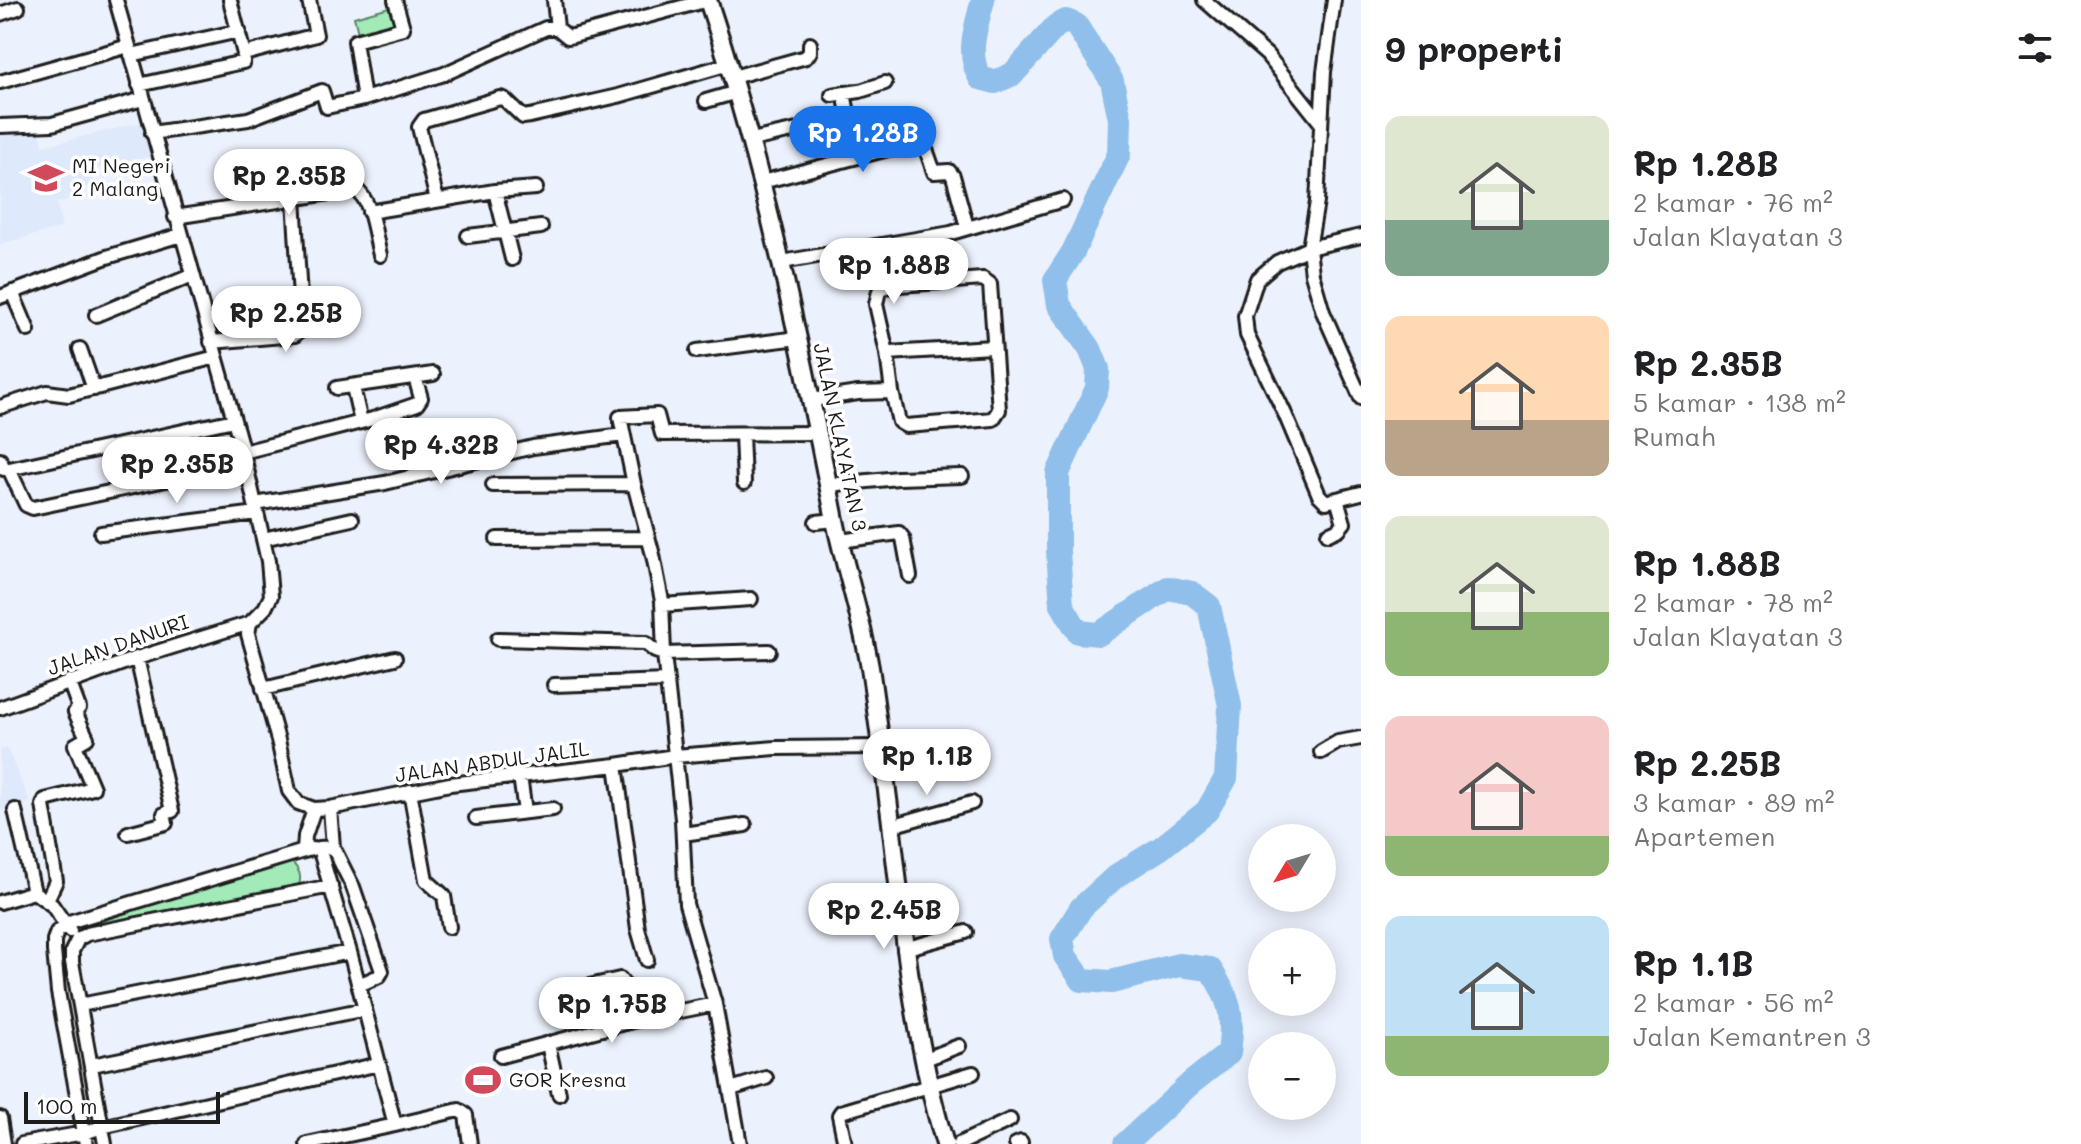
<!DOCTYPE html>
<html lang="id">
<meta charset="utf-8">
<style>
body{margin:0;font-family:Mali,sans-serif;background:#f2f2f2;color:#202124;height:100vh;display:flex;flex-direction:column;font-size:30px;white-space:nowrap}
*{box-sizing:border-box;margin:0}
p{font-size:26px;color:#757577}
.icon{flex:none;width:44px;height:44px;fill:none;stroke:currentColor;stroke-width:2;stroke-linecap:round;stroke-linejoin:round}
.map{position:relative;flex:1;overflow:hidden}
.side{display:flex;flex-direction:column;background:#fff;width:720px}
.side>*{flex:none}
.needle{width:52px;rotate:232deg}
.buttons{position:absolute;left:1248px;top:824px;display:grid;gap:16px}
.buttons a{display:grid;place-items:center;width:88px;height:88px;border-radius:50%;background:#fff;box-shadow:0 4px 20px #0003;font-size:40px}
.scale{position:absolute;left:24px;bottom:20px;width:196px;box-sizing:border-box;padding-left:8px;border:4px solid #1c1c1c;border-top:0;font-size:22px;line-height:28px;white-space:nowrap;color:#1c1c1c;-webkit-text-stroke:6px #fff;paint-order:stroke}
.price{position:absolute;translate:-50% -68px;padding:0 18px;border-radius:28px;background:#fff;color:#222;font-size:26px;line-height:52px;filter:drop-shadow(0 2px 4px #0008)}
.price::after{content:'';position:absolute;left:50%;top:48px;width:24px;height:18px;margin-left:-12px;background:inherit;clip-path:polygon(0 0,100% 0,50% 100%)}
.price.on{background:#1a73e8;color:#fff}
ul{padding:0;list-style:none}
li{display:flex;align-items:center;gap:24px;height:200px;padding:0 24px}
li span{display:grid;place-items:center;flex:none;width:224px;height:160px;border-radius:16px;color:#555}
li>.icon{margin-inline-start:auto}
span .icon{width:96px;height:96px;fill:#fffc;stroke-width:1}
li b{font-size:34px}
h2{display:flex;justify-content:space-between;align-items:center;height:96px;padding:0 24px;font-size:34px}
main{display:flex;flex:1;min-height:0}
.map>svg:first-child{display:block}
</style>
<main>
<div class="map">
<svg width="1361" height="1144" viewBox="0 0 1361 1144">
<rect width="100%" height="100%" fill="#ecf2fd"/>
<filter id="ink" filterUnits="userSpaceOnUse"><feTurbulence type="fractalNoise" baseFrequency=".0125" numOctaves="2"/><feDisplacementMap in="SourceGraphic" scale="16" xChannelSelector="R" yChannelSelector="G"/><feConvolveMatrix kernelMatrix="1 2 1 2 8 2 1 2 1" color-interpolation-filters="sRGB"/></filter>
<g filter="url(#ink)">
<path fill="#dfe9fc" d="M 143,122 L 152,156 L 91,170 L 94,185 L 78,189 L 79,197 L 57,203 L 62,228 L 0,244 L 0,129 L 39,127 L 43,146 Z
M 7,748 L 30,802 L 0,811 L 0,750 Z"/>
<path fill="#a2ebb9" stroke="#5f846a" stroke-width="2" d="M 393,6 L 399,26 L 359,37 L 354,17 Z
M 285,861 L 292,862 C 299,870 302,875 299,886 L 92,927 L 90,925 Z"/>
<g fill="none" stroke-linecap="round" stroke-linejoin="round">
<path stroke="#8fbfea" stroke-width="24" d="M 983,0 C 976,27 966,53 980,78 L 995,82 L 1013,74 L 1056,26 L 1066,21 L 1076,25 L 1112,81 L 1120,119 L 1119,154 L 1073,252 L 1055,280 L 1059,305 L 1090,349 L 1098,369 L 1097,388 L 1058,473 L 1058,552 L 1062,605 L 1078,632 L 1099,634 L 1168,588 L 1192,593 L 1209,606 L 1230,706 L 1226,778 L 1207,811 L 1161,848 L 1116,876 L 1081,908 L 1062,939 L 1065,956 L 1082,980 L 1111,982 L 1179,965 L 1210,969 C 1231,1000 1234,1016 1229,1053 L 1191,1083 L 1125,1144"/>
<g stroke="#1c1c1c" stroke-width="18">
<path id="minor" d="M 116,0 L 243,452 L 268,561 L 271,596 L 265,608 L 250,623 L 248,634 L 278,740 L 289,791 L 298,803 L 314,809 L 330,808 L 450,784 L 616,765 L 675,756 L 776,748 L 881,747
M 554,0 L 557,28
M 1204,0 L 1267,55 L 1321,123
M 1334,0 L 1324,72 L 1317,202 L 1309,248 L 1312,274 L 1323,312 L 1361,398
M 0,14 L 18,8
M 244,54 L 316,35 L 309,0
M 131,55 L 239,31
M 733,77 L 806,57 L 810,52 L 810,44
M 0,82 L 129,46
M 139,85 L 243,62 L 244,54 L 230,0
M 832,95 L 860,91 L 885,83
M 364,99 L 355,41 L 403,28 L 395,0
M 706,101 L 737,92
M 0,126 L 52,124 L 143,99
M 152,133 L 248,119 L 322,91 L 327,107 L 364,99 L 444,74 L 546,28 L 557,28 L 568,37 L 573,36 L 708,0
M 751,140 L 844,120 L 848,113 L 844,93
M 762,182 L 919,141 L 927,152 L 934,172 L 949,171 L 953,176 L 967,227
M 495,191 L 512,259
M 294,198 L 301,314
M 437,200 L 419,127 L 424,120 L 500,98 L 504,99 L 523,117 L 530,116 L 618,96 L 729,64
M 369,212 L 495,191 L 536,188
M 175,217 L 355,189 C 372,199 375,237 380,255
M 468,236 L 541,227
M 782,262 L 951,233 L 1063,200
M 12,292 L 28,330
M 0,297 L 107,257 L 181,235
M 96,315 L 193,275
M 211,342 L 295,335 L 299,330 L 301,314 L 345,311
M 80,349 L 94,389
M 697,351 L 790,339
M 887,353 L 993,347
M 353,387 L 361,422
M 337,388 L 433,374
M 812,400 L 858,393 L 892,392 L 899,422 L 906,426 L 993,419 L 999,410 L 990,284 L 983,279 L 899,285 L 885,287 L 879,291 L 876,304 L 887,353 L 892,392
M 0,407 L 47,392 L 69,395 L 216,357
M 742,434 L 744,483
M 0,460 L 4,469 L 9,469 L 234,420
M 9,469 L 26,505 L 33,508 L 171,479 L 196,464 L 373,419 L 417,404 L 421,398 L 415,377
M 493,485 L 634,484
M 828,485 L 898,478 L 962,476
M 1337,499 L 1326,502 L 1319,495 L 1285,414 L 1247,335 L 1245,316 L 1257,279 L 1277,262 L 1309,248 L 1361,236
M 255,504 L 385,483 L 533,447 L 623,435
M 816,522 L 835,520
M 101,533 L 257,513
M 1328,534 L 1339,529 L 1344,523 L 1337,499 L 1361,493
M 263,539 L 352,519
M 497,539 L 648,538
M 840,541 L 899,533 L 903,538 L 910,576
M 662,605 L 751,599
M 498,639 L 645,643 L 655,651 L 664,654 L 769,651
M 554,685 L 667,681
M 263,689 L 395,658
M 0,708 L 137,658 L 250,623
M 1321,752 L 1338,742 L 1361,738
M 616,765 L 638,929 L 647,960
M 520,776 L 525,812
M 410,791 L 426,880 L 444,896 L 449,927
M 15,810 L 34,892
M 476,818 L 553,809
M 891,826 L 972,803
M 128,833 L 166,823 L 164,814 L 172,811 L 137,658
M 683,834 L 745,825
M 333,847 L 353,887 L 382,971 L 379,976 L 359,985
M 312,849 L 304,851 L 305,836 L 314,809
M 47,900 L 56,881 L 43,805 L 45,800 L 93,788 L 75,745 L 87,738 L 75,712 L 79,708 L 69,681
M 0,902 L 34,892 L 52,905 L 70,931
M 904,949 L 966,932
M 554,994 L 620,979 L 626,987 L 636,1020
M 80,1005 L 350,952
M 548,1044 L 559,1094
M 501,1056 L 636,1020 L 715,1004
M 923,1060 L 959,1046
M 92,1065 L 365,1009
M 731,1089 L 766,1078
M 0,1118 L 4,1144
M 395,1125 L 459,1110 L 466,1115 L 470,1144
M 22,1144 L 84,1133 L 102,1127 L 379,1064
M 86,1144 L 58,992 L 54,951 L 54,940 L 57,932 L 72,921 L 304,851
M 105,1144 L 72,962 L 72,951 L 78,939 L 87,934 L 331,886
M 307,1144 L 395,1125 L 350,952 L 319,848 L 333,847 L 330,808
M 740,1144 L 715,1004 L 686,904 L 682,819 L 664,654 L 662,601 L 653,555 L 634,484 L 620,417 L 657,415 L 662,434 L 818,433
M 845,1144 L 839,1115 L 841,1112 L 973,1073
M 959,1144 L 1010,1120
M 1016,1144 L 1021,1142"/>
</g>
<g stroke="#1c1c1c" stroke-width="22">
<path id="tertiary" d="M 708,0 C 764,169 800,341 834,515 C 844,568 863,620 871,674 C 878,724 885,773 891,823 C 904,933 913,1037 945,1144"/>
</g>
<use href="#minor" stroke="#fff" stroke-width="12"/>
<use href="#tertiary" stroke="#fff" stroke-width="16"/>
</g>
</g>
<defs>
<g id="school-bare" transform="scale(2.76)"><path d="M0-5L7-2L0 1L-7-2ZM-4 1L0 2.5L4 1V4Q0 6-4 4Z" fill="#d1495b" stroke="#fff" stroke-width="2.5" paint-order="stroke"/></g>
<g id="stadium-bare" transform="scale(2.76)"><path d="M0-5a6.5 5 0 1 0 0 10a6.5 5 0 1 0 0-10ZM-3.5-1.8h7v3.6h-7Z" fill="#d1495b" stroke="#fff" stroke-width="2.5" paint-order="stroke"/></g>
</defs>
<g fill-rule="evenodd">
<use href="#school-bare" x="46" y="178"/>
<use href="#stadium-bare" x="483" y="1080"/>
</g>
<g text-anchor="middle" stroke-width="7" stroke-linejoin="round" paint-order="stroke">
<g font-size="20" fill="#1c1c1c" stroke="#fff" text-anchor="start">
<text x="72" y="173">MI Negeri<tspan x="72" dy="23">2 Malang</tspan></text>
<text x="509" y="1087">GOR Kresna</text>
</g>
<g font-size="20" fill="#1c1c1c" stroke="#fff">
<text transform="translate(840 437) rotate(78)" y="7">JALAN KLAYATAN 3</text>
<text transform="translate(118 645) rotate(-19)" y="7">JALAN DANURI</text>
<text transform="translate(492 762) rotate(-8)" y="7">JALAN ABDUL JALIL</text>
</g>
</g>
</svg>
<div class="buttons">
<a><svg class="needle" viewBox="-14 -14 28 28"><path d="M0-13l5 13h-10z" fill="#e53935"/><path d="M0 13l5-13h-10z" fill="#757577"/></svg></a>
<a>+</a>
<a>−</a>
</div>
<div class="scale">100 m</div>
<b class="price on" style="left:863px;top:174px">Rp 1.28B</b>
<b class="price" style="left:289px;top:217px">Rp 2.35B</b>
<b class="price" style="left:894px;top:306px">Rp 1.88B</b>
<b class="price" style="left:286px;top:354px">Rp 2.25B</b>
<b class="price" style="left:441px;top:486px">Rp 4.32B</b>
<b class="price" style="left:177px;top:505px">Rp 2.35B</b>
<b class="price" style="left:927px;top:797px">Rp 1.1B</b>
<b class="price" style="left:884px;top:951px">Rp 2.45B</b>
<b class="price" style="left:612px;top:1045px">Rp 1.75B</b>
</div>
<section class="side">
<h2>9 properti<svg class="icon" aria-label="filters" viewBox="0 0 24 24"><path d="M4 7h16M4 17h16"/><circle cx="9" cy="7" r="2"/><circle cx="15" cy="17" r="2"/></svg></h2>
<ul>
<li><span style="background:linear-gradient(#dfe7d0 65%,#7fa58c 0)"><svg class="icon" aria-label="home" viewBox="0 0 24 24"><path d="M3 11l9-7 9 7M6 9v11h12V9"/></svg></span><div><b>Rp 1.28B</b><p>2 kamar · 76 m²</p><p>Jalan Klayatan 3</p></div></li>
<li><span style="background:linear-gradient(#ffd9b3 65%,#b9a48a 0)"><svg class="icon" aria-label="home" viewBox="0 0 24 24"><path d="M3 11l9-7 9 7M6 9v11h12V9"/></svg></span><div><b>Rp 2.35B</b><p>5 kamar · 138 m²</p><p>Rumah</p></div></li>
<li><span style="background:linear-gradient(#dfe7d0 60%,#8fb573 0)"><svg class="icon" aria-label="home" viewBox="0 0 24 24"><path d="M3 11l9-7 9 7M6 9v11h12V9"/></svg></span><div><b>Rp 1.88B</b><p>2 kamar · 78 m²</p><p>Jalan Klayatan 3</p></div></li>
<li><span style="background:linear-gradient(#f6c9c9 75%,#8fb573 0)"><svg class="icon" aria-label="home" viewBox="0 0 24 24"><path d="M3 11l9-7 9 7M6 9v11h12V9"/></svg></span><div><b>Rp 2.25B</b><p>3 kamar · 89 m²</p><p>Apartemen</p></div></li>
<li><span style="background:linear-gradient(#bfe0f5 75%,#8fb573 0)"><svg class="icon" aria-label="home" viewBox="0 0 24 24"><path d="M3 11l9-7 9 7M6 9v11h12V9"/></svg></span><div><b>Rp 1.1B</b><p>2 kamar · 56 m²</p><p>Jalan Kemantren 3</p></div></li>
</ul>
</section>
</main>
